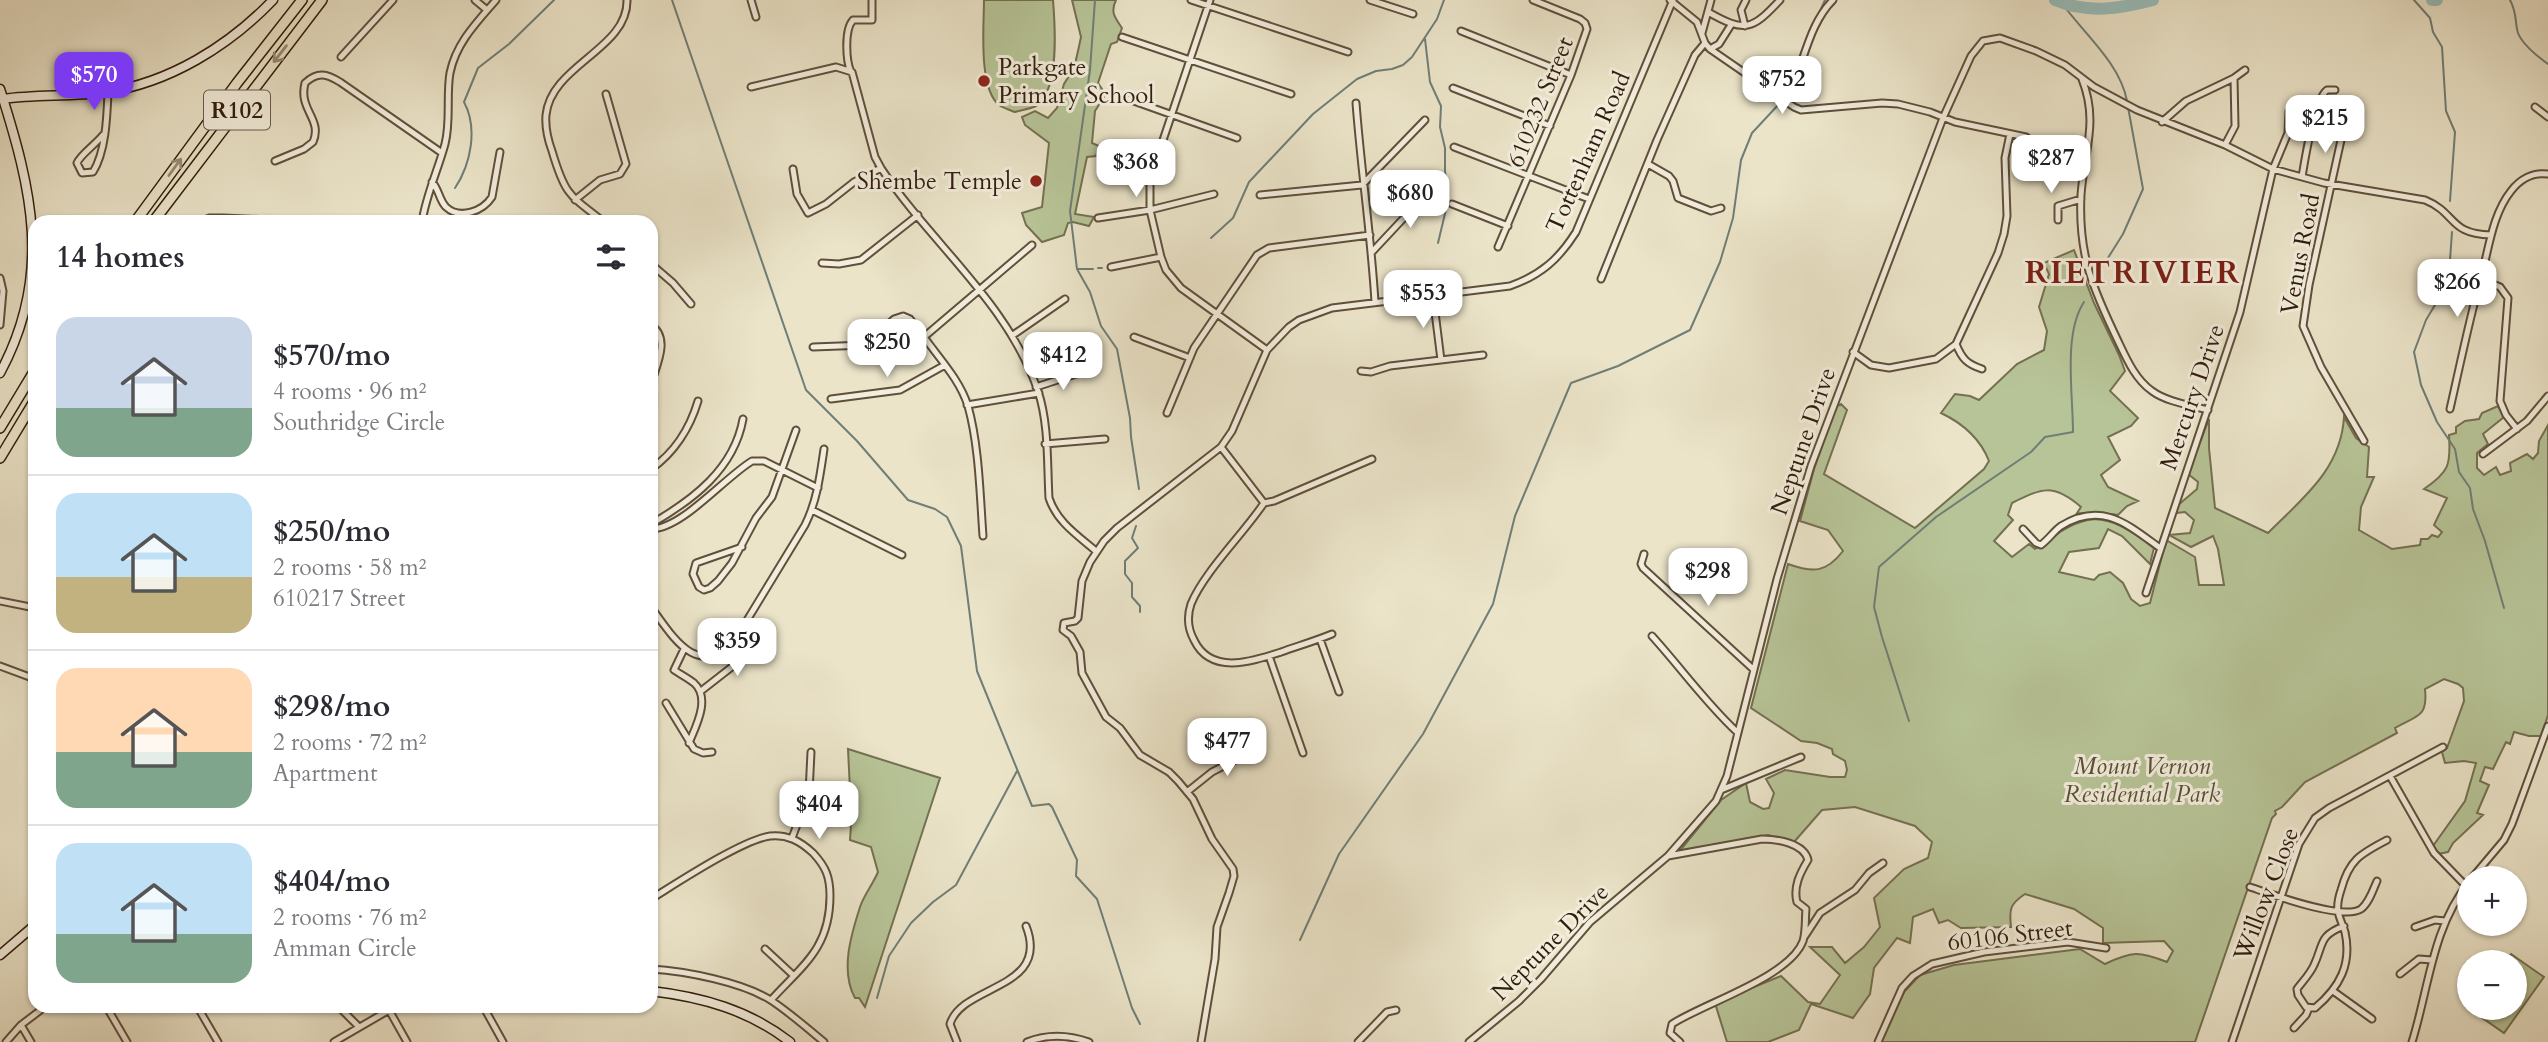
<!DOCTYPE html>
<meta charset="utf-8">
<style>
body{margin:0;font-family:Cardo,serif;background:#f7f7f7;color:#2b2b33;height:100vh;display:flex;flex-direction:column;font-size:26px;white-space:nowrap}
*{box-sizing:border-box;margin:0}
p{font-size:23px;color:#7c7c81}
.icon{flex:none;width:38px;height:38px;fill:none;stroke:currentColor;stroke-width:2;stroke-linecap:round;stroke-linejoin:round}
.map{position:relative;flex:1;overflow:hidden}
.details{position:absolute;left:28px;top:215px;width:630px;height:798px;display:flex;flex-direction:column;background:#fff;border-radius:21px;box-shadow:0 2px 5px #0004}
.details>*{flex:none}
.controls{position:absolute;left:2457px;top:866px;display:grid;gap:14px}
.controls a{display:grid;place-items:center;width:70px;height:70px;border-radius:50%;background:#fff;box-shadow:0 2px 5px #0004;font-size:35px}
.price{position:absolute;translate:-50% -60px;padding:0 16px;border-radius:14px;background:#fff;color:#222;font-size:23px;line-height:46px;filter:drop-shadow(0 2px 4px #0008)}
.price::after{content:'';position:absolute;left:50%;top:42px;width:21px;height:16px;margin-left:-10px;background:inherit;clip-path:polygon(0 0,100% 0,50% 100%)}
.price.selected{background:#7c3aed;color:#fff}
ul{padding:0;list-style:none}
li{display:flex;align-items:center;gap:21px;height:175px;padding:0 28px}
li+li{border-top:2px solid #e1e1e2}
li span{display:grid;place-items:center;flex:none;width:196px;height:140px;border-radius:21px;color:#555}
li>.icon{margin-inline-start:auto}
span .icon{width:84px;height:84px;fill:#fffc;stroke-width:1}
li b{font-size:30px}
h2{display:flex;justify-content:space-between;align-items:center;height:84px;padding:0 28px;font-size:30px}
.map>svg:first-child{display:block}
</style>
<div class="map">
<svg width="2548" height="1042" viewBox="0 0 2548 1042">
<rect width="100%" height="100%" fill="#ebe4c9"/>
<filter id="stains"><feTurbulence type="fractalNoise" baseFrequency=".00286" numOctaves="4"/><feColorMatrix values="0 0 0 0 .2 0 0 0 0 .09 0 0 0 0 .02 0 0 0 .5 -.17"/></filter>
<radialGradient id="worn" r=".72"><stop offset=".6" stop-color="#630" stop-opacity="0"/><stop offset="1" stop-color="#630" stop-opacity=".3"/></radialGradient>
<path fill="#b7c497" stroke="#747052" stroke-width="2" d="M 984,0 L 1053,0 C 1055,25 1060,91 1036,106 C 1030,109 1021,110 1015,112 C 1010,110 1003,108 999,105 C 978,88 984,25 984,0 Z
M 1072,0 L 1116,0 C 1110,12 1115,18 1122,28 L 1117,42 L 1111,44 L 1098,83 L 1104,92 L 1104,97 L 1095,111 L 1092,143 L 1099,146 L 1096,156 L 1087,157 L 1075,214 L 1094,217 L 1089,226 L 1073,222 L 1068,223 L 1064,235 L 1042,242 L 1026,225 L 1022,213 L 1042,207 L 1049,143 L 1025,125 L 1022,117 L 1035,111 L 1048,118 L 1057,108 L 1064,84 L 1074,68 L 1078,51 L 1081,37 Z
M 2074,250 L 2094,303 L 2119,355 L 2125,371 L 2110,391 L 2138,418 L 2131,426 L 2108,437 L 2120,460 L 2101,475 L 2108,487 L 2138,501 L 2127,506 L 2118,515 C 2104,512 2091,514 2077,513 L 2081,507 C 2053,483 2042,488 2012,503 L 2008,515 L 2013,520 L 1994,541 L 2012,557 L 2029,544 L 2035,549 C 2088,511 2101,508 2154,548 L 2150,564 L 2122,536 L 2108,529 L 2099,548 L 2069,552 L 2059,572 L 2094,580 L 2099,575 L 2110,572 L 2123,583 L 2131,599 L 2140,606 L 2150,603 L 2166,540 L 2195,557 L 2199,585 L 2224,585 L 2218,549 L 2213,536 L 2191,547 L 2169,535 L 2190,533 L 2194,520 L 2185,512 L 2176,513 L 2177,506 L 2197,489 L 2198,482 L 2188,474 L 2209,419 L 2209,448 L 2215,508 L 2268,533 C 2303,498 2341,469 2344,417 L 2356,438 L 2369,447 L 2367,477 L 2374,477 L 2361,507 L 2359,530 L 2392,549 L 2420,545 L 2421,539 L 2428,539 L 2432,535 L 2438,537 L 2442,532 L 2434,525 L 2447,498 L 2424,489 C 2449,472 2451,465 2449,435 L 2456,433 L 2456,427 L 2465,421 L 2479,419 L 2482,413 L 2498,406 L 2504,417 L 2483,434 L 2488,444 L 2477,453 L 2477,468 L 2484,475 L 2496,467 L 2500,475 L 2511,471 L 2510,463 L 2527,454 L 2533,459 L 2538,453 L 2539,441 L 2548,425 L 2548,715 L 2541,736 L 2529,736 L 2514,732 L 2510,744 L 2506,742 L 2493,769 L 2485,767 L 2480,781 L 2489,785 L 2477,813 L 2483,815 L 2453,843 L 2448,852 L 2438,854 L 2433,846 L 2465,801 L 2476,763 L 2464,761 L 2445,763 L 2442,752 L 2447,748 L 2464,701 L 2463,688 L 2458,684 L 2444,679 L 2425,689 C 2428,718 2417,715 2395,728 L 2397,733 L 2305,782 L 2282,807 L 2275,811 L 2276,814 L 2272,818 L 2195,1042 L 1881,1042 L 1904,992 L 1920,975 L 1954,965 L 2080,949 L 2105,964 C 2132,951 2139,951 2167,962 L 2173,951 L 2164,941 L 2103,943 L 2103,928 L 2074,909 L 2025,894 C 2010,904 2009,909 2011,927 L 1961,928 L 1948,920 L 1939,923 L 1933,909 L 1913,917 L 1910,943 L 1897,938 L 1874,968 L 1870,994 L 1853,1018 L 1811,1004 L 1799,1030 L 1768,1042 L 1727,1042 L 1715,1003 L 1781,976 L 1808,1002 L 1820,1004 L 1840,975 L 1810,947 L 1832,947 L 1845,963 L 1864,947 L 1880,927 L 1874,898 L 1904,869 L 1928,858 L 1932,842 L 1915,826 L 1855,807 L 1822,810 L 1794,842 L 1768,835 L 1678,853 L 1721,800 L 1746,783 L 1750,802 L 1763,809 L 1769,808 L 1774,793 L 1766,779 L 1785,770 L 1830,777 L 1845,777 L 1847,770 L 1845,761 L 1833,754 L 1832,749 L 1817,743 L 1801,741 L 1751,708 L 1788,564 C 1813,573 1826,573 1843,551 L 1828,530 L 1800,521 L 1814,469 L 1836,407 L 1841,404 L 1847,410 L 1824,474 L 1915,528 L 1984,469 L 1989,461 C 1980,438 1962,423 1941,413 L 1955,394 L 1970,396 L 1979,400 L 2017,364 L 2044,350 L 2047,331 L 2039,307 L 2049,274 L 2044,263 Z
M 848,749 L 940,778 L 865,1007 L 859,998 L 855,998 C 840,971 851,935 860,907 C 864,895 873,884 878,872 L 871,847 L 850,840 L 851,825 L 838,825 L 841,789 L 850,790 Z
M 2511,954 L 2544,977 L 2504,1033 L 2468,1008 L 2515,1008 L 2515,962 L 2505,962 Z"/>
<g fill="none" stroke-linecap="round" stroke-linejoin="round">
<path stroke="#6f7e76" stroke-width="2" d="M 672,0 L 806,390 L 857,441 L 908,500 L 935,509 L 947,517 L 961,546 L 977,671 L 1032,806 L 1049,804 L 1052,807 L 1077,860 L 1076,876 L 1097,899 L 1132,1008 L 1140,1024
M 1095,0 L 1090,70 L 1070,211 L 1077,269 L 1090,292 L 1101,326 L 1117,349 L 1130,418 L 1131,437 L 1139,489
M 2414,0 L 2430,18 L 2433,32 L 2442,47 L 2446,111 L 2455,132 L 2450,201
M 2510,0 C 2516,11 2515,17 2517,29 C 2518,41 2538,57 2548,64
M 2061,2 C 2084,34 2120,63 2127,101
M 1816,20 L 1825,0
M 1425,39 L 1430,82 L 1441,106 L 1440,127 L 1445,148 L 1445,171 L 1448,201 L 1438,243
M 1783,95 L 1800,58
M 455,188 C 471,164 478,128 464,102 L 478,68 L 509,44 L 554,0
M 2452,232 L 2450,260 L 2453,275 L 2426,320 L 2414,352 L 2421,385 L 2437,422 L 2455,449 L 2459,472 L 2470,488 L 2473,509 L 2485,541 L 2504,608
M 1211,238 L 1233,218 L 1249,182 L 1313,114 L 1357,79 L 1376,71 L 1392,69 L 1403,65 L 1412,57 L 1437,19 L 1444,0
M 1098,268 L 1102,268
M 1077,269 L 1093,269
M 2101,269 L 2123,234 L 2143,189 L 2128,107
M 1136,526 L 1132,538 L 1138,548 L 1125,561 L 1125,574 L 1132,583 L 1132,597 L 1140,606 L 1140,612
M 1909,721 L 1882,637 L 1874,607 L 1879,567 L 1936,517 L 2031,452 L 2045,437 L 2073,432 C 2073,394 2063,334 2084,302
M 1300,940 L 1339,854 L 1423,734 L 1493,604 L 1515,516 L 1571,383 L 1618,366 L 1690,330 L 1720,262 L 1733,218 L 1741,160 L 1752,133 L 1779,104
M 877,998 L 889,956 L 911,923 L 933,902 L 956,885 L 1017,771"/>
<path stroke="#99bebc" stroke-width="12" d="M 2055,0 C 2088,14 2119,9 2153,0
M 2432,0 L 2437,0"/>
<g stroke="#604f3b" stroke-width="9">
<path id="street" d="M 475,0 L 487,10
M 751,0 L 756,17
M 1191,0 L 1348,52
M 1210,0 L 1153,170 L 1150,183 L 1150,210 L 1161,257 L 1166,270 L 1181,288 L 1267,350
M 1370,0 L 1413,14
M 1670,0 L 1697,22 L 1705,43 L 1710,49 L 1794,107 L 1801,110 L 1882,103 L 1898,104 L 1930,112 L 1955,122 L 2026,137 L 2033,142
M 1708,12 C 1745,33 1752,30 1780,0
M 1745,26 L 1741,10 L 1746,0
M 1461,31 L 1571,75
M 1702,33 L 1711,0
M 1122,37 L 1291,94
M 1710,49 L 1719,44 L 1731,25
M 341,57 L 393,0
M 851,72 C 846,61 844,30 853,20 L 872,20 L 872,0
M 2082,79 C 2099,122 2084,151 2081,195 C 2078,256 2093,289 2119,343 C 2127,360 2136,380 2152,391 C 2167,402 2190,405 2208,410
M 751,87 L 836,67 L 852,72 L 875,157 L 881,168 C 931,244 1008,302 1038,391 C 1049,424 1047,463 1049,498 C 1057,522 1077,535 1096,551
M 1453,88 L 1550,126
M 1114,94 L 1237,138
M 1784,102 C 1804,70 1806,27 1833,0
M 1356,103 C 1361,169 1371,235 1375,302
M 2535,107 L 2548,117
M 2162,122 L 2186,101 L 2234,78 L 2245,70
M 2343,131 L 2309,285 L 2303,326 L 2321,367 L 2364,441
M 103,135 C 96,144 80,155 77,163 L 82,173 L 93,172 C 106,151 107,116 108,92
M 2225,145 L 2235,126 L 2234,78
M 1454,147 L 1589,199
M 1103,153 L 1153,170
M 275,161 L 304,149 L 313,142 C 323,119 298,110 305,83 C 318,71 327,74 340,82 L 442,153
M 1648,164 L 1669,176 L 1673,181 L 1678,198 L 1711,211 L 1721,208
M 793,169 L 797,194 L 808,213 L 826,204 L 854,182 L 881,168
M 2302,177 C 2305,159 2314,100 2327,90 L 2335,90
M 432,182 C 439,189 439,200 446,207 C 460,220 483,211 492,197 L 500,152
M 1260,195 L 1362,185 L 1425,120
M 575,200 L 600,180 L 620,174 L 626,164 L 606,94
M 1452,204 L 1508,226
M 1098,218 L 1150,210 L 1214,194
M 2058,220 L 2058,206 L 2081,199
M 200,222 L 209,218 L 223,218 L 318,222 L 422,220
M 422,222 C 426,195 438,170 445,144 C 451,121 446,96 450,73 C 456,43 477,22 496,0
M 604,222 C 569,195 565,195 552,151 C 548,140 545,127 546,115 C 551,65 628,49 627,0
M 1498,247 L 1571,75 L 1587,29 L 1585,23 L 1580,19 L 1533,0
M 1372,252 L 1430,190
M 822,263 L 839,264 L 861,260 L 918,215
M 651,264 L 673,283 L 691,304
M 1111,267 L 1161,257
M 0,278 L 3,291 L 0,325
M 1601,279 L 1657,140 L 1695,55 L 1705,43
M 2481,279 L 2500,287 L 2508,298 L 2500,401 L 2506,415 L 2517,429
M 1433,296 L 1441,360
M 651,325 C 671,338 656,366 651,384
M 1013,335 L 1065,299
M 1134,337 L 1190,358
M 1956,344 C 1962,359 1967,364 1982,369
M 813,347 L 866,345 L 894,319 L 903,316 L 910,319 L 924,337
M 1853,352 L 1871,365 L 1889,368 L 1936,359 L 1956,344 L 1998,253 L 2004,234 L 2007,216 L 2005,158 L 2010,134
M 1361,371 L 1371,372 L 1390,366 L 1483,355
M 1036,387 L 1082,372
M 831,399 L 900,390 L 945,365
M 967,405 L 1039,393
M 2450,409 C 2460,365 2469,321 2481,277 C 2489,249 2492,215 2511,191 C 2520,179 2533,172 2548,174
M 1167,413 L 1194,348 L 1257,255 L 1269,248 L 1370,235
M 1045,444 L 1105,439
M 1221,447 L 1264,503 C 1244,533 1204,572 1191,604 C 1187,616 1188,629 1194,640 C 1211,676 1253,661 1281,652 C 1298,646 1315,641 1332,634
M 2483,454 L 2527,421 L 2548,396
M 651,469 C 674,453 690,428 698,401
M 1264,503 L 1274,501 L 1372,459
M 812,510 L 902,555
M 651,524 C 693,500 734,469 743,419
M 651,529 C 682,529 724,478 752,461 L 764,461 L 818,488
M 2023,529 L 2036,543 L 2041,545 C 2049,539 2054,531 2061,526 C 2102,501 2127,524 2160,548
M 983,536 C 980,495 979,445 968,406 C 960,380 939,358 924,337 L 1032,245
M 742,547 L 696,563 L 693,574 L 699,587 L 704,590 L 710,588 L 718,581 L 732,563 L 756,518 L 772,497 L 796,430
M 1644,554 L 1641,564 L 1643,568 L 1753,669
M 2146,593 L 2240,312 L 2273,169 L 2288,133 L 2289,111
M 0,601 L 35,608
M 651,607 C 673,637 697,680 735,640 L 805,525 C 817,501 820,476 824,449
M 1652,636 C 1681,668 1705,702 1737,732
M 1320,639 L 1339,692
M 684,649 L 674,670 C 680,674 688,678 694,683 C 711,698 696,726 689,743
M 1269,656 L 1303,753
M 0,666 L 35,679
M 701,691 L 751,652 L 769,650
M 666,703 L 694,749 L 703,753 L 712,752
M 2390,776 L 2434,853 L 2466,886
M 1721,790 L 1801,757
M 1187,792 L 1212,772 L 1241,757 L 1247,748
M 792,838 L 809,793 L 811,752
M 1668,856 L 1762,839 C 1777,839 1804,843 1808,860 C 1800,873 1793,887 1797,902 L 1806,909 C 1805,919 1806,932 1803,941 C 1790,977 1704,1003 1672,1024 L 1670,1033 L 1680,1042
M 2472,878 L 2504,840 L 2512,824 L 2548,726
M 2250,887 C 2271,894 2343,921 2361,909 C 2369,903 2373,890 2377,881
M 651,899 C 677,883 742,840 770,836 C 787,834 800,841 813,853 C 826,867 830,877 830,896 C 830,948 803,965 771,1000
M 2344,926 C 2318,936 2324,944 2314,965 C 2310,974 2303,981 2297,989 L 2298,995 L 2306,1007 L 2315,1008 C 2340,987 2352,964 2345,932 C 2343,925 2339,918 2338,911 C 2337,905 2339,896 2341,890 C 2349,860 2360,854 2387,840
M 2415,927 L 2435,920 L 2445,921
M 1805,936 L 1820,913 L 1855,890 L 1869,873 L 1883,863
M 765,949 L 793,975
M 651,969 C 685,971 743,982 772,1001 C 790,1013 807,1028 824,1042
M 2400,974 L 2419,959 L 2432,960
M 2333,991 L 2372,1019
M 106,1006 L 127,1042
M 197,1006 L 218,1042
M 338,1006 L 359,1027
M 483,1006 L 503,1042
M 389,1010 L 407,1042
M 21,1025 L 31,1042
M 2294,1028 L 2306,1015 L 2309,1008
M 6,1042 L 21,1025 L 46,1006
M 334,1042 L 396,1006
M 957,1042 L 950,1024 C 962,984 1051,990 1026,926
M 1027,1042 C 1047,1034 1069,1035 1089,1042
M 1201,1042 L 1215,959 L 1217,927 L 1229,893 L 1234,876 L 1233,869 L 1212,839 L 1193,799 L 1178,781 L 1169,772 L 1140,755 L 1120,728 L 1106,717 L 1082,673 L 1080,652 L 1071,636 L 1063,630 L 1064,623 L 1075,621 L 1078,618 L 1082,581 L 1090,562 L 1104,541 L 1117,528 L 1221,447 L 1232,431 L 1267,350 L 1289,327 L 1299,320 L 1332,308 L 1510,286 C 1541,275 1559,259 1576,232 L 1673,0
M 1358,1042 L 1387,1012 L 1396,1010
M 1469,1042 L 1519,1001 L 1541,979 L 1590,922 L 1668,856 L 1716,801 L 1727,776 L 1777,579 L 1811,466 L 1943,118 L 1971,56 L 1983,41 L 2000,38 L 2036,51 L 2065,65 L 2094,87 L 2137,110 L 2225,145 L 2273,169 L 2324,183 L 2425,200 C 2457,213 2448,234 2491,235
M 1878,1042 L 1902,988 L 1913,976 L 1932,964 L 1984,952 L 2068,942 L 2106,948
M 2232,1042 L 2299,844 L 2315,818 L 2329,808 L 2443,747
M 2412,1042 C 2429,988 2432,928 2469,882"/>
</g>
<g stroke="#311d0c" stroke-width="11">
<path id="secondary" d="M 0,89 C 32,190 53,275 0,373
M 3,99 C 37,94 72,97 106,92 C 169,83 229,46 273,0
M 0,955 L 35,925
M 651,991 C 702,997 749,1010 790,1042"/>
</g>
<g stroke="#311d0c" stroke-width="12">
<path id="primary" d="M 135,222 L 237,83 L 302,0
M 153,222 L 322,0
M 0,428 L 35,370
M 0,458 L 35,400"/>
</g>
<use href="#street" stroke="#f2eddc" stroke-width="5"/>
<use href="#secondary" stroke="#f2eddc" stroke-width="8"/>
<use href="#primary" stroke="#ebe4c9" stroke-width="9"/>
</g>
<defs><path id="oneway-shaft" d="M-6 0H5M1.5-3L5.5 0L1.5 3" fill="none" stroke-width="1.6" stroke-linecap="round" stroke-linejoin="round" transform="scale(1.75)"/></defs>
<g stroke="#978a74">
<use href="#oneway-shaft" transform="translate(280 54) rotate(128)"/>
<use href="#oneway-shaft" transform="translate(175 167) rotate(-54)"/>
</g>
<g fill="#8f2418" stroke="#f2eddc" stroke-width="2.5">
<circle cx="984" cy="81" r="7"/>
<circle cx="1036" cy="181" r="7"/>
</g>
<g text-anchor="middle" stroke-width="6" stroke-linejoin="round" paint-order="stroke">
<rect fill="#f2eddc" stroke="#6b5b4a" stroke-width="2" x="204" y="90.5" width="66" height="39" rx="5"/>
<g font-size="23" font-weight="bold" fill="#311d0c">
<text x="237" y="118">R102</text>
</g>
<g font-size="24" fill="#311d0c" stroke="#f2eddc" text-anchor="start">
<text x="998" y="75">Parkgate<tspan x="998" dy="28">Primary School</tspan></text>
<text x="1022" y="189" text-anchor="end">Shembe Temple</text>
</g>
<g font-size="24" fill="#311d0c" stroke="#f2eddc">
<text transform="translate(1540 102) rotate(-68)" y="8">610232 Street</text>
<text transform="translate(1588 152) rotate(-66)" y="8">Tottenham Road</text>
<text transform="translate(2300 254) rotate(-79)" y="8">Venus Road</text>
<text transform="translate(2192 397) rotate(-71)" y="8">Mercury Drive</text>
<text transform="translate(1803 441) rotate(-71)" y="8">Neptune Drive</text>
<text transform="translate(2266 894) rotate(-69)" y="8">Willow Close</text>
<text transform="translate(2010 935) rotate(-7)" y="8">60106 Street</text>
<text transform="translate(1550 942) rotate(-45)" y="8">Neptune Drive</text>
</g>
<g font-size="24" font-style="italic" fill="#594f36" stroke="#f2eddc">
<text x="2142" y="774">Mount Vernon<tspan x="2142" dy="28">Residential Park</tspan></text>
</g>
<g font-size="32" font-weight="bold" letter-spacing="2" fill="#7a1f14" stroke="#f2eddc">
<text x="2133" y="283">RIETRIVIER</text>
</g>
</g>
<rect width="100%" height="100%" filter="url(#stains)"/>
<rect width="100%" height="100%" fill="url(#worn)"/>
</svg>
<div class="controls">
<a>+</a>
<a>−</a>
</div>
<b class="price selected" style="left:94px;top:112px">$570</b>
<b class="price" style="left:1782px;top:116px">$752</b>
<b class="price" style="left:2325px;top:155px">$215</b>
<b class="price" style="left:2051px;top:195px">$287</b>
<b class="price" style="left:1136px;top:199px">$368</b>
<b class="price" style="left:1410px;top:230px">$680</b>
<b class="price" style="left:2457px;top:319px">$266</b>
<b class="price" style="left:1423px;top:330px">$553</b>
<b class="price" style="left:887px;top:379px">$250</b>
<b class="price" style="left:1063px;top:392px">$412</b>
<b class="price" style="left:1708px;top:608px">$298</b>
<b class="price" style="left:737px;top:678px">$359</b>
<b class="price" style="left:1227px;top:778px">$477</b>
<b class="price" style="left:819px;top:841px">$404</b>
<section class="details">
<h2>14 homes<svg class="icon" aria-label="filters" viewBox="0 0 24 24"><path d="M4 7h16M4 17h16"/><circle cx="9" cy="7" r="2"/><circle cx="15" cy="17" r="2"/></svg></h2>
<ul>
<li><span style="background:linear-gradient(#c9d6e8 65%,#7fa58c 0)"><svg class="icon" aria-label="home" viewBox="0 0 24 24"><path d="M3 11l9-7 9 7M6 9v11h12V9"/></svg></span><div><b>$570/mo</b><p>4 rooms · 96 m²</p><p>Southridge Circle</p></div></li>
<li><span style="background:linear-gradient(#bfe0f5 60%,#c2b280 0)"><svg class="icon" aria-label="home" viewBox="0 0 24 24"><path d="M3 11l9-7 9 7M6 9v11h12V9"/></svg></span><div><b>$250/mo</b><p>2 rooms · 58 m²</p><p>610217 Street</p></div></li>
<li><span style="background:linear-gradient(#ffd9b3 60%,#7fa58c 0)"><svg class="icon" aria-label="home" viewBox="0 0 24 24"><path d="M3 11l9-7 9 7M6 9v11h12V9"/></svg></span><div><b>$298/mo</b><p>2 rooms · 72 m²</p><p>Apartment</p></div></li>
<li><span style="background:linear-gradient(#bfe0f5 65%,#7fa58c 0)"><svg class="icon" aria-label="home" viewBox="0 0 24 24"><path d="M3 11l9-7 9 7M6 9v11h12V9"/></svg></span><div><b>$404/mo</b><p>2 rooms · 76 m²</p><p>Amman Circle</p></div></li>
</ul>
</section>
</div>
